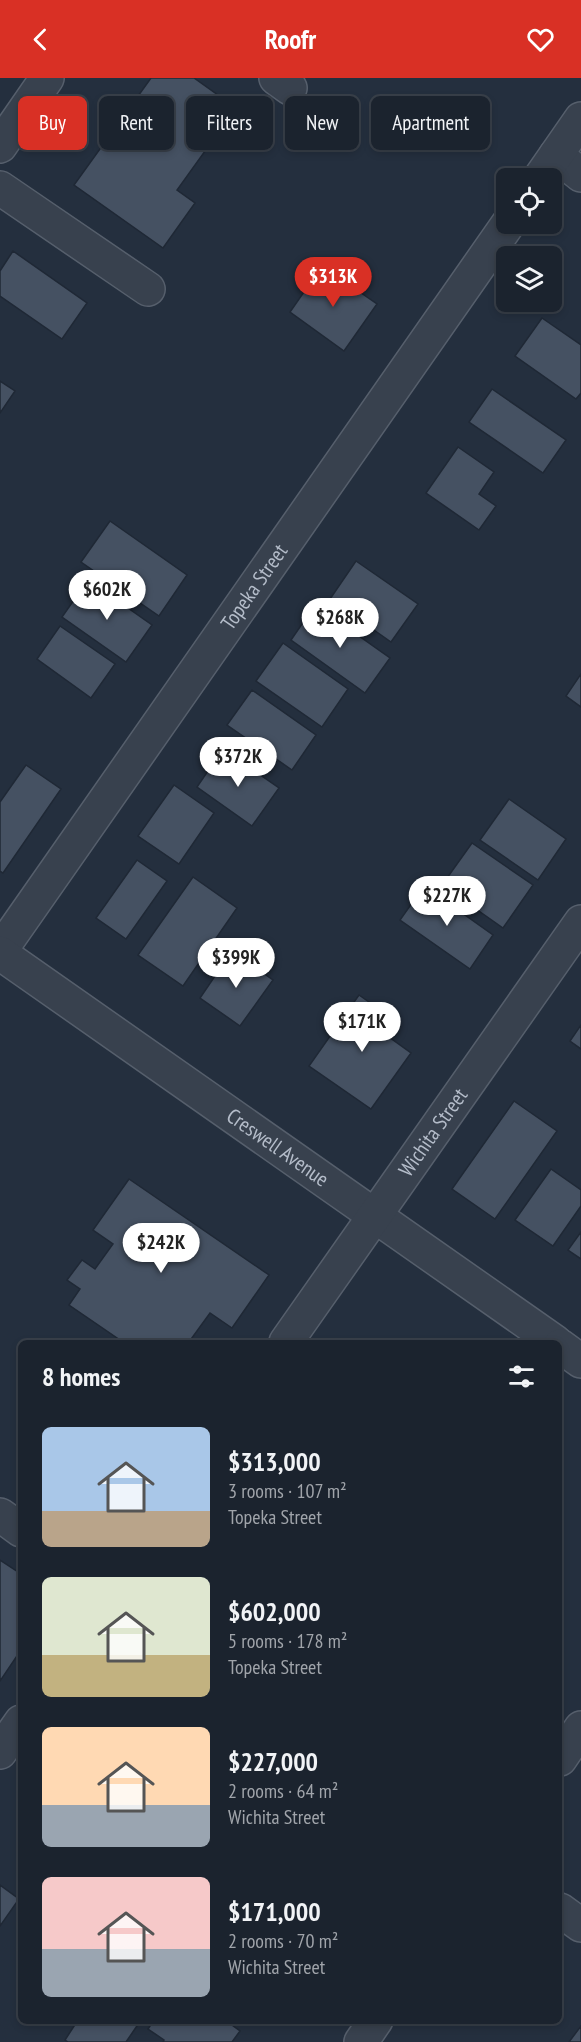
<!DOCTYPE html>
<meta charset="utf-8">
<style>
body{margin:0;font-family:"PT Sans Narrow",sans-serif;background:#282f3a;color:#f1f3f6;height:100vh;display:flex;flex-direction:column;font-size:22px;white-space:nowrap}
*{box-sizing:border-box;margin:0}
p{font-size:20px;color:#a0a4aa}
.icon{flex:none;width:33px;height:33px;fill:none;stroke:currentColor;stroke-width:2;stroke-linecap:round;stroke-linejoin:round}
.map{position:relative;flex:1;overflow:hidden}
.side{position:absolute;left:18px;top:1262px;width:544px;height:684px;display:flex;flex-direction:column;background:#1b232e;border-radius:9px;box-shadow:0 3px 9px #0003,0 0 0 2px #39404a}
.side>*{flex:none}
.banner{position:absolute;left:18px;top:18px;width:546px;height:54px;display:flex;gap:12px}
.controls{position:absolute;left:496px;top:90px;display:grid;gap:12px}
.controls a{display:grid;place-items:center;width:66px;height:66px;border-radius:9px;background:#1b232e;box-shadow:0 3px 9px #0003,0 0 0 2px #39404a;font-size:30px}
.price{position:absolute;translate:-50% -51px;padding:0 14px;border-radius:21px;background:#fff;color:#222;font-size:20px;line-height:39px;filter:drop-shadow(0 2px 3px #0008)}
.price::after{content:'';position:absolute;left:50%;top:36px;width:18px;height:14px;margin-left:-9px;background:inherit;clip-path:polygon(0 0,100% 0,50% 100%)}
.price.active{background:#d93025;color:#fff}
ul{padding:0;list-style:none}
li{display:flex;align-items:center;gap:18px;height:150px;padding:0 24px}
li span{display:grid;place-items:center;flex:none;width:168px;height:120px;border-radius:9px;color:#555}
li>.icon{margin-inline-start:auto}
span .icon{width:72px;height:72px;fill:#fffc;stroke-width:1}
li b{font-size:26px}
h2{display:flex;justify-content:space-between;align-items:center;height:72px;padding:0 24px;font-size:26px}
.tag{padding:0 21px;border-radius:9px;background:#1b232e;box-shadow:0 3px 9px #0003,0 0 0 2px #39404a;font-size:21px;line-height:54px}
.tag.active{background:#d93025;color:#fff}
header{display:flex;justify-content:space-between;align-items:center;height:78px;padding:0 24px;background:#d93025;color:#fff;font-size:27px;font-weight:800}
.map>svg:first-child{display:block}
</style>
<header><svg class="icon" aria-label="back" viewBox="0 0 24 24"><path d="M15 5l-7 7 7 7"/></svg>Roofr<svg class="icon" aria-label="heart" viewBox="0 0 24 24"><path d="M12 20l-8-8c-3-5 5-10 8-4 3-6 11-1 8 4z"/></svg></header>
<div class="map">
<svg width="581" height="1964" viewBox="0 0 581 1964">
<rect width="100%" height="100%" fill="#242f3e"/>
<path fill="#455162" stroke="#1f2835" stroke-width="1.5" d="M 151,0 L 194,0 L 236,30 L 177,112 L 195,125 L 163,170 L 74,107 Z
M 13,173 L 87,225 L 62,261 L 0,218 L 0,193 Z
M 322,188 L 377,226 L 344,273 L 290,234 Z
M 542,240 L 581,267 L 581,315 L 576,321 L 515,278 Z
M 0,303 L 15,313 L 0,335 Z
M 492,311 L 566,362 L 543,395 L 469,344 Z
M 458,369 L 494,394 L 479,416 L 496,428 L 479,452 L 426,415 Z
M 110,443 L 187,497 L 159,538 L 81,484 Z
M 356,483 L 418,526 L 391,564 L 330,521 Z
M 88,502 L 152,547 L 126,584 L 62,539 Z
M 315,527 L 390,580 L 365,615 L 291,562 Z
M 60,548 L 115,586 L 91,620 L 37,581 Z
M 283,565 L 348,611 L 322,649 L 256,603 Z
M 581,596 L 581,629 L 566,618 Z
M 252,612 L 316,657 L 292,692 L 227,647 Z
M 223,671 L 279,710 L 252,748 L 197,709 Z
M 26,687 L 61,711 L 3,795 L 0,793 L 0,724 Z
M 174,707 L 214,735 L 179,786 L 138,758 Z
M 509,721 L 566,761 L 538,802 L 480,762 Z
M 472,765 L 533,807 L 503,850 L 442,807 Z
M 137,782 L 167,803 L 126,861 L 96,840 Z
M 193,799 L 237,830 L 183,908 L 138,877 Z
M 424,808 L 493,857 L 470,891 L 400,842 Z
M 232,873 L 273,902 L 240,948 L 200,920 Z
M 359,917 L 399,945 L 389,959 L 411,975 L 371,1031 L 309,988 Z
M 581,947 L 581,971 L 570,963 Z
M 514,1023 L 557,1053 L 495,1141 L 452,1111 Z
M 551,1091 L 581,1112 L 581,1128 L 553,1168 L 515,1142 Z
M 129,1101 L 269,1197 L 232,1250 L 210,1235 L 189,1264 L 123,1264 L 69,1227 L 80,1211 L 67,1202 L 82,1182 L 95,1191 L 113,1166 L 93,1152 Z
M 581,1154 L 581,1181 L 568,1172 Z
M 0,1482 L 21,1496 L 21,1572 L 0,1603 Z
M 0,1807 L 19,1821 L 0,1848 Z
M 78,1942 L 141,1942 L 126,1964 L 68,1964 L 65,1962 Z
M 154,1942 L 225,1942 L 240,1953 L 232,1964 L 163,1964 L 164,1962 L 148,1951 Z
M 581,1948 L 581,1964 L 569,1964 Z"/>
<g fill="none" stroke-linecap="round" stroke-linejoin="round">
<g stroke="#565f6c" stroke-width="36">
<g id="minor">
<path d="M 276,0 L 290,10"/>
<path d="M 0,68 L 47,0"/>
<path d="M 556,77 L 581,97"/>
<path d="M 540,100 L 581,41"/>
<path d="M 0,110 L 148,211"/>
<path id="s1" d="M 0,873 L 508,146"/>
<path id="s2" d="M 0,875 L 555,1264"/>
<path id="s3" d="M 286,1264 L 581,844"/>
<path d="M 560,1268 L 581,1283"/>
<path d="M 0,1437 L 21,1452"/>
<path d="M 0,1674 L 21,1644"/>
<path d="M 560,1681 L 581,1650"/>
<path d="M 560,1832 L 581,1847"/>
<path d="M 361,1964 L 376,1942"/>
</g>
</g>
<use href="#minor" stroke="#38414e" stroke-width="33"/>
</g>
<g text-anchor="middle" stroke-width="5" stroke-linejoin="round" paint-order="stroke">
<g font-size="21" fill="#b4bcc9" stroke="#1d2633">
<text dy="7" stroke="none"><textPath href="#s1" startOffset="444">Topeka Street</textPath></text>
<text dy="7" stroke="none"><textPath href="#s3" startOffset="256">Wichita Street</textPath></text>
<text dy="7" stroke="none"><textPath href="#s2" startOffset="339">Creswell Avenue</textPath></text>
</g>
</g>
</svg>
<div class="controls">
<a><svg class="icon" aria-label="locate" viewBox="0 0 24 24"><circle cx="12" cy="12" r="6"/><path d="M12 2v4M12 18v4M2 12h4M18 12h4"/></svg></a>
<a><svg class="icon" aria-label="layers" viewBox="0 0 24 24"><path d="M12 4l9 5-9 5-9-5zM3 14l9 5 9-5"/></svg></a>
</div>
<b class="price active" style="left:333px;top:230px">$313K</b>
<b class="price" style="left:107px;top:543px">$602K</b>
<b class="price" style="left:340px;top:571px">$268K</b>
<b class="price" style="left:238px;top:710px">$372K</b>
<b class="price" style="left:447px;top:849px">$227K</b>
<b class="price" style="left:236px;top:911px">$399K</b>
<b class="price" style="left:362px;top:975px">$171K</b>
<b class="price" style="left:161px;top:1196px">$242K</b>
<div class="banner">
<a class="tag active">Buy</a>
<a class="tag">Rent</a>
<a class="tag">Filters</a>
<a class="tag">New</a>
<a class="tag">Apartment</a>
</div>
<section class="side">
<h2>8 homes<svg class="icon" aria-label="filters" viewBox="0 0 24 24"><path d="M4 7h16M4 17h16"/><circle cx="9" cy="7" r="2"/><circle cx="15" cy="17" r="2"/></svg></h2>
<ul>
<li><span style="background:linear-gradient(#a9c7e8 70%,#b9a48a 0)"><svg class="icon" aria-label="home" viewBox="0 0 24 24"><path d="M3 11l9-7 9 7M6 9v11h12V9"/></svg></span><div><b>$313,000</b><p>3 rooms · 107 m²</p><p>Topeka Street</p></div></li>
<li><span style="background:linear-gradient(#dfe7d0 65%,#c2b280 0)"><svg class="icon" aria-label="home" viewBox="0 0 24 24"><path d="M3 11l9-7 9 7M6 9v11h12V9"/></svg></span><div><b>$602,000</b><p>5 rooms · 178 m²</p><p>Topeka Street</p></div></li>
<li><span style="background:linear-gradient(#ffd9b3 65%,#9aa5b1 0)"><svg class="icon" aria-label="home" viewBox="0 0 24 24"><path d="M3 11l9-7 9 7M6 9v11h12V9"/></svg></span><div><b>$227,000</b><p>2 rooms · 64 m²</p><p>Wichita Street</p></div></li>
<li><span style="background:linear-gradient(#f6c9c9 60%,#9aa5b1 0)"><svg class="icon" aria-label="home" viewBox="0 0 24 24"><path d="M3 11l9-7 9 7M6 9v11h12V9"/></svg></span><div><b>$171,000</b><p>2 rooms · 70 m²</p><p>Wichita Street</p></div></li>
</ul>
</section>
</div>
